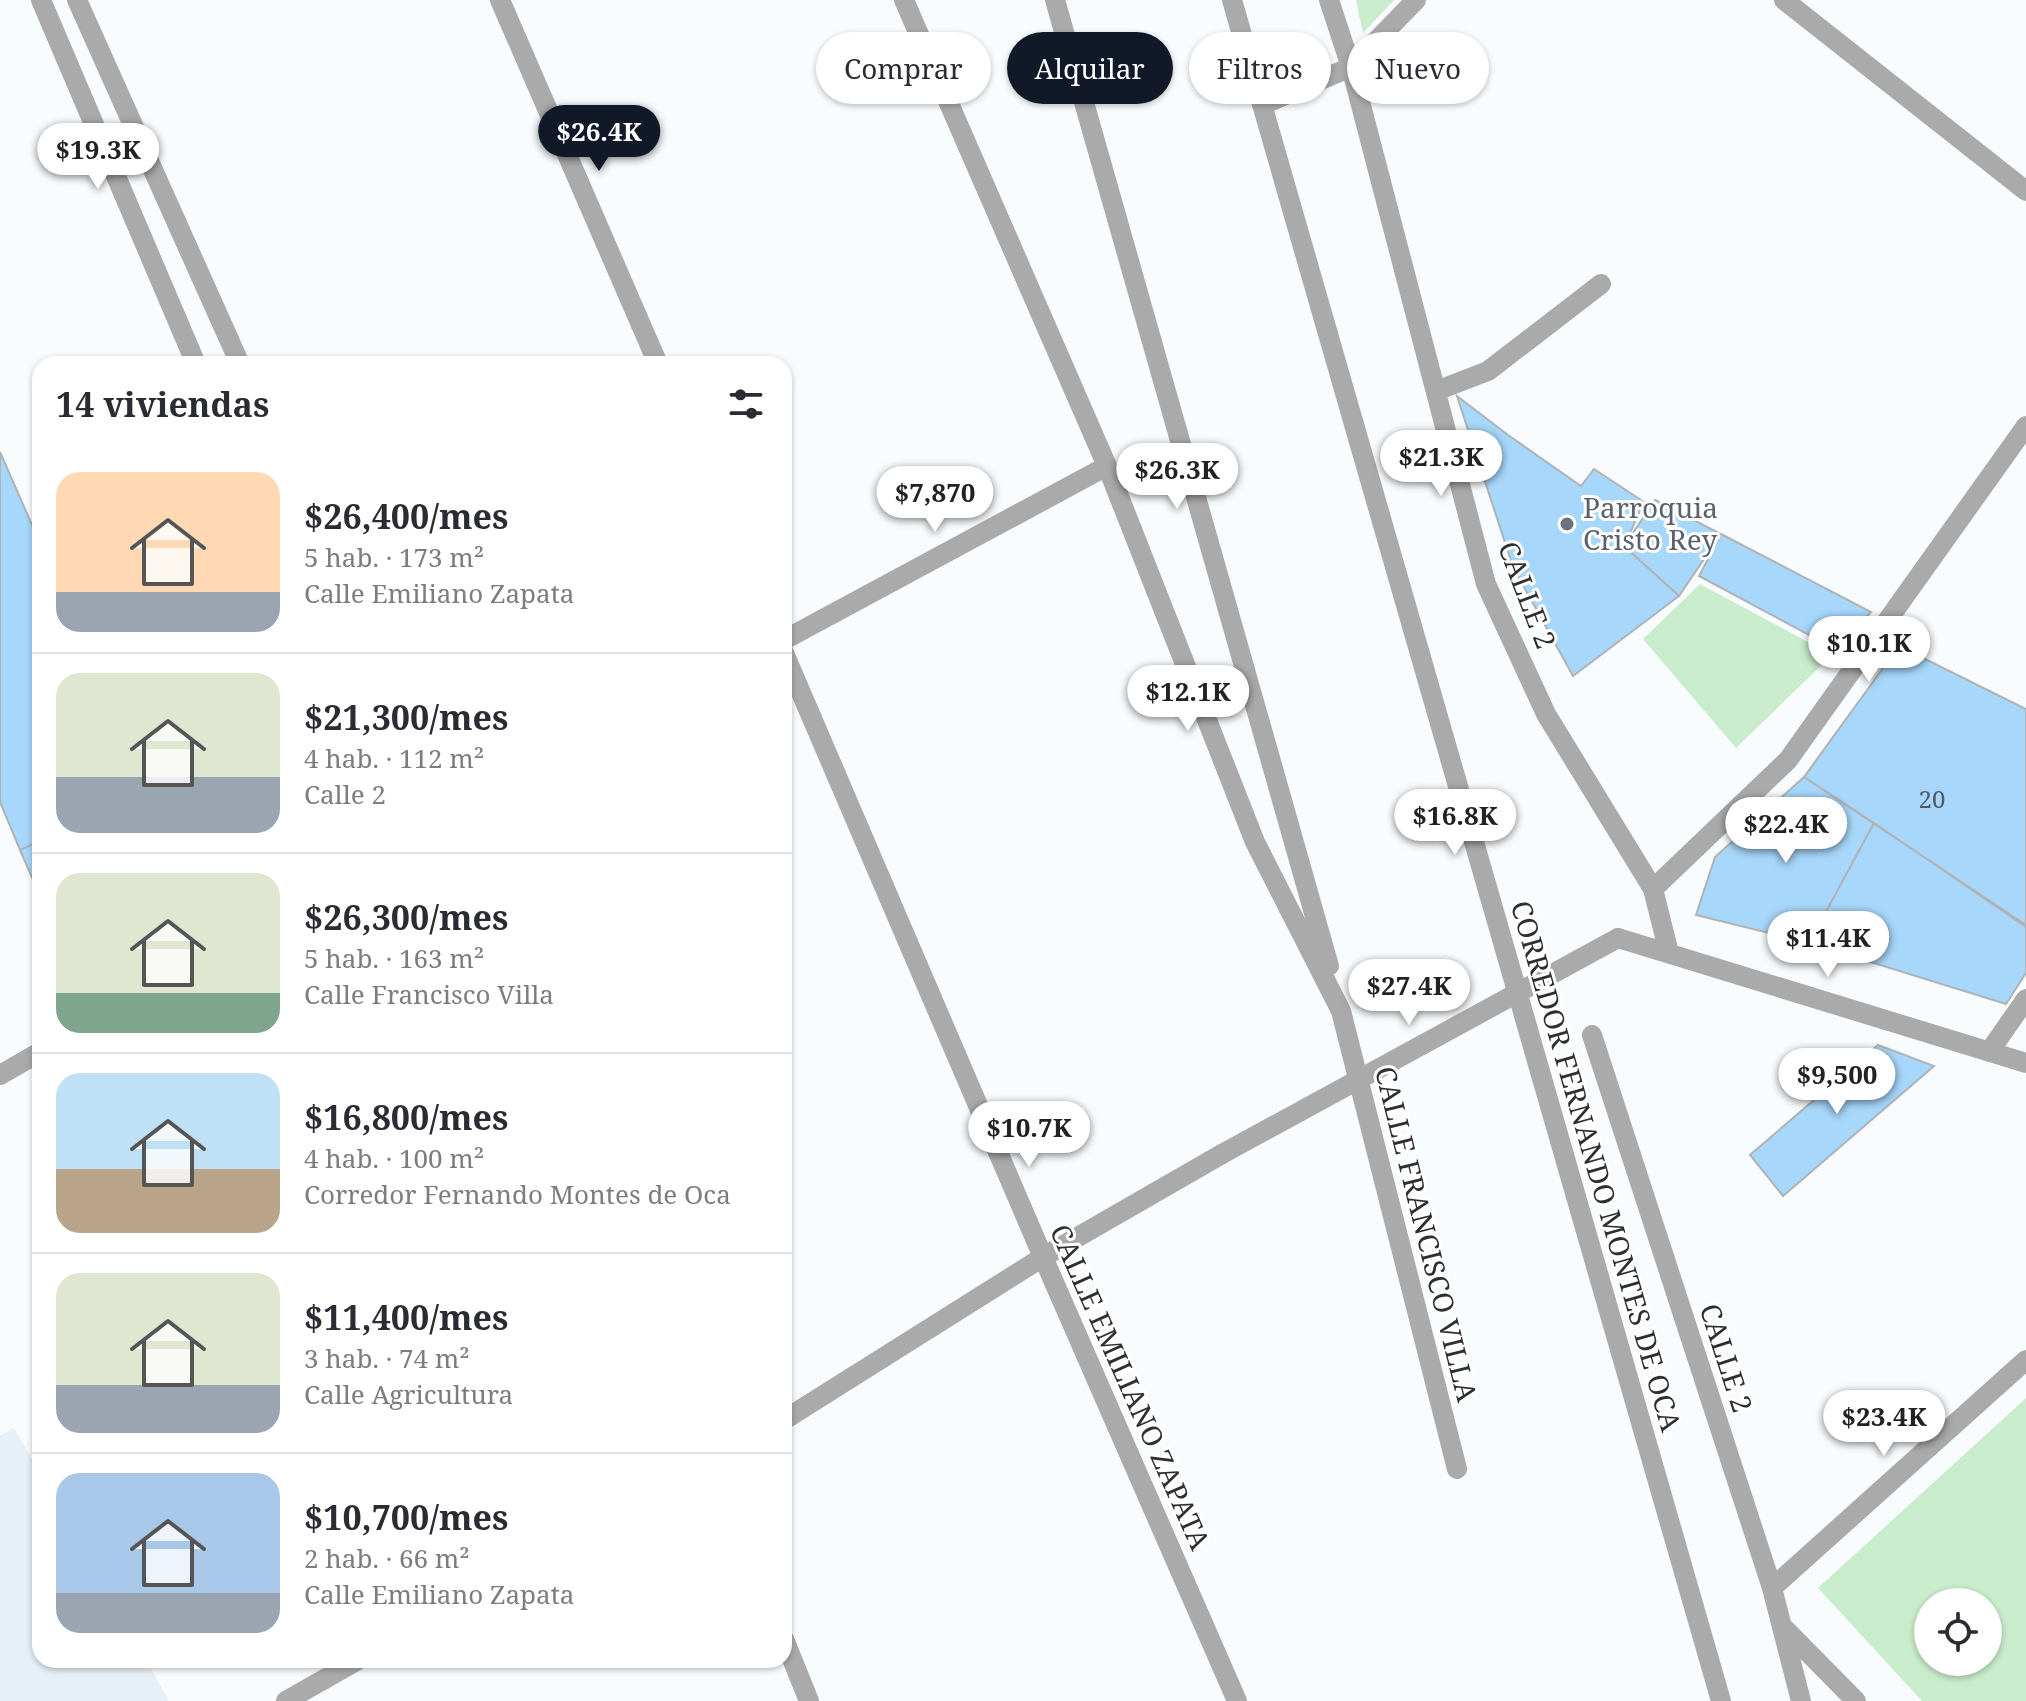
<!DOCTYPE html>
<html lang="es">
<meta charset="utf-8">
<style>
body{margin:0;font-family:"Noto Serif",serif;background:#f2f2f3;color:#2b2b33;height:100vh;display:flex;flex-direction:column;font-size:30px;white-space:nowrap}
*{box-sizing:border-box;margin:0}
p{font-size:26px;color:#7c7c81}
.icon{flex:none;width:44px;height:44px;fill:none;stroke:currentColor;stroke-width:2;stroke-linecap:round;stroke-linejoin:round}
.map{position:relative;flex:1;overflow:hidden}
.details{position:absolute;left:32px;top:356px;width:760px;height:1312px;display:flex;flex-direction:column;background:#fff;border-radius:24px;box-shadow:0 2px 6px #0004}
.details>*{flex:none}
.top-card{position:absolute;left:816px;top:32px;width:760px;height:72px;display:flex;gap:16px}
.tools{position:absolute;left:1914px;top:1588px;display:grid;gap:16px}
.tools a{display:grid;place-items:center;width:88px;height:88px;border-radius:50%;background:#fff;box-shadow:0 2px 6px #0004;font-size:40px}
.price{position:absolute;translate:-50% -68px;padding:0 18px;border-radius:28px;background:#fff;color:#222;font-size:26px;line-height:52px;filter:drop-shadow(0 2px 4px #0008)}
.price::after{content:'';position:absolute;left:50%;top:48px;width:24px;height:18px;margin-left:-12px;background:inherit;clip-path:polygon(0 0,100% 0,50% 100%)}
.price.selected{background:#111827;color:#fff}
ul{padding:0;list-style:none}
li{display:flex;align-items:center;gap:24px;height:200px;padding:0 24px}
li+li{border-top:2px solid #e1e1e2}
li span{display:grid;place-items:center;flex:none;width:224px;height:160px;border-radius:24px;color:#555}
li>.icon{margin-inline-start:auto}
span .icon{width:96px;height:96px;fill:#fffc;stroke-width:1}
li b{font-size:34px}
h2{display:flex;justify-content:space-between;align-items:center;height:96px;padding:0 24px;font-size:34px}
.pill{padding:0 28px;border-radius:36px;background:#fff;box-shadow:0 2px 6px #0004;font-size:28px;line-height:72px}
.pill.selected{background:#111827;color:#fff}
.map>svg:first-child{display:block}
</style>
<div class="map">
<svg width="2026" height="1701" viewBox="0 0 2026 1701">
<rect width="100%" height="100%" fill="#f9fcfe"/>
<path fill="#e7f0f7" d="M 14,1428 L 40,1473 L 40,1660 L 146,1660 L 169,1701 L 0,1701 L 0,1436 Z"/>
<path fill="#c8eccc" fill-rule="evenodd" d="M 1356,0 L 1394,0 L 1363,33 Z
M 1700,584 L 1832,655 L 1736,748 L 1643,639 Z
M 2026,1398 L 2026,1701 L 1922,1701 L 1818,1588 ZM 1988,1602 L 1988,1662 L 1928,1662 L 1928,1602 Z"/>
<path fill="#a7d7fb" stroke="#b0b3b4" stroke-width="2" d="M 1457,396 L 1508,435 L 1581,486 L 1594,469 L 1644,502 L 1624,546 L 1679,596 L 1573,676 L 1513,567 Z
M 0,452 L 40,543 L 40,841 L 20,850 L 0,802 Z
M 1655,500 L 1721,534 L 1679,596 L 1624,546 Z
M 1721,534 L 1871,612 L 1837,650 L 1699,576 Z
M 1899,646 L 2026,709 L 2026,925 L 1804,777 Z
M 1804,777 L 1874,823 L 1809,943 L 1696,915 L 1715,857 Z
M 1874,823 L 2026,927 L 2026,973 L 2006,1004 L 1809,943 Z
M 40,841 L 40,896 L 20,850 Z
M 1878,1045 L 1934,1066 L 1783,1196 L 1750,1155 Z"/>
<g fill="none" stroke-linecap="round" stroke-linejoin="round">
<path stroke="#abaaaa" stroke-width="20" d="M 41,0 L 196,364
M 77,0 L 240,364
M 500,0 L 658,364
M 904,0 L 1107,466 L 1255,842 L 1341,1011 L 1457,1469
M 1055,0 L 1329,966
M 1232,0 L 1721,1701
M 1329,0 L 1351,67 L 1486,584 L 1546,714 L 1653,889 L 1669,953
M 1784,0 L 2026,191
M 1262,105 L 1351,67 L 1416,0
M 1436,391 L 1488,371 L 1601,284
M 784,640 L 1107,466
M 784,653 L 1043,1257 L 1237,1701
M 1653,889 L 1788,760 L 2026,426
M 1618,938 L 2026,1063
M 1592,1035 L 1772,1588 L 1801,1701
M 1989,1052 L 2026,999
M 0,1075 L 40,1052
M 784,1420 L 1043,1257 L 1222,1154
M 1772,1588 L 2026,1360
M 1783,1627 L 1856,1701
M 784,1639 L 809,1701
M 286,1701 L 358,1660"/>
<path stroke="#abaaaa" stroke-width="20" d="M 1222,1154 L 1618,938"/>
</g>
<circle fill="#6b7280" stroke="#fff" stroke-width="3" cx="1567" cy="524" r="8"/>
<g text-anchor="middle" stroke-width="6" stroke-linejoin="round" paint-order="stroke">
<g font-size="24" fill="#4c5962">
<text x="1932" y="808">20</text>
</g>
<g font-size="28" fill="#5b616d" stroke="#fff" text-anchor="start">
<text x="1583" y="518">Parroquia<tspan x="1583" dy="32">Cristo Rey</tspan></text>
</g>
<g font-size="28" fill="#2e2f2f" stroke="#fff">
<text transform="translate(1527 595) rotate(69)" y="10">CALLE 2</text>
<text transform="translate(1596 1166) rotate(74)" y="10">CORREDOR FERNANDO MONTES DE OCA</text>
<text transform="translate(1426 1234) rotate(76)" y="10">CALLE FRANCISCO VILLA</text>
<text transform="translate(1726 1358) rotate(72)" y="10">CALLE 2</text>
<text transform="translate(1130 1387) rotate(66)" y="10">CALLE EMILIANO ZAPATA</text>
</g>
</g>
</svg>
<div class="tools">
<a><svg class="icon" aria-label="locate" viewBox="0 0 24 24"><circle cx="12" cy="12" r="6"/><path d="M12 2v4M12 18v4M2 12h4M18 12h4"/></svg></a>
</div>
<b class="price selected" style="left:599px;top:173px">$26.4K</b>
<b class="price" style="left:98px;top:191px">$19.3K</b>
<b class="price" style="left:1441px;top:498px">$21.3K</b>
<b class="price" style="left:1177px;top:511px">$26.3K</b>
<b class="price" style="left:935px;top:534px">$7,870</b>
<b class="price" style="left:1869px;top:684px">$10.1K</b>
<b class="price" style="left:1188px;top:733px">$12.1K</b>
<b class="price" style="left:1455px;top:857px">$16.8K</b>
<b class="price" style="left:1786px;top:865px">$22.4K</b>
<b class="price" style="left:1828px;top:979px">$11.4K</b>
<b class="price" style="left:1409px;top:1027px">$27.4K</b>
<b class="price" style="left:1837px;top:1116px">$9,500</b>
<b class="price" style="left:1029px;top:1169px">$10.7K</b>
<b class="price" style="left:1884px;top:1458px">$23.4K</b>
<div class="top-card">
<a class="pill">Comprar</a>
<a class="pill selected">Alquilar</a>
<a class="pill">Filtros</a>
<a class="pill">Nuevo</a>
</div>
<section class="details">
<h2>14 viviendas<svg class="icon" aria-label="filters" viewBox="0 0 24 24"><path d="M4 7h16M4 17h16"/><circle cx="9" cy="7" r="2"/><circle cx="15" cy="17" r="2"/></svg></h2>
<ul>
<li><span style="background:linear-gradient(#ffd9b3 75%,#9aa5b1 0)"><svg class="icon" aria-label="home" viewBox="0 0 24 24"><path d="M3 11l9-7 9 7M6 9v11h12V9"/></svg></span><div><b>$26,400/mes</b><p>5 hab. · 173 m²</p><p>Calle Emiliano Zapata</p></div></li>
<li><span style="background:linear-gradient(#dfe7d0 65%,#9aa5b1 0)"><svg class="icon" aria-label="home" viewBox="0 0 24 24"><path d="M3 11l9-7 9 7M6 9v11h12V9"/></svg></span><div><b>$21,300/mes</b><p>4 hab. · 112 m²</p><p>Calle 2</p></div></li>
<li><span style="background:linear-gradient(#dfe7d0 75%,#7fa58c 0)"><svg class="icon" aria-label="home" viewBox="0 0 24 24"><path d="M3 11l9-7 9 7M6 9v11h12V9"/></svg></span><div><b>$26,300/mes</b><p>5 hab. · 163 m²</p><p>Calle Francisco Villa</p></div></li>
<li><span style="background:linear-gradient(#bfe0f5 60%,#b9a48a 0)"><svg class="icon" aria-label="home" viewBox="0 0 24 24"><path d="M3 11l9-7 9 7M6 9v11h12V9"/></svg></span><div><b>$16,800/mes</b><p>4 hab. · 100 m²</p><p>Corredor Fernando Montes de Oca</p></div></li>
<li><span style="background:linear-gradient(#dfe7d0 70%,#9aa5b1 0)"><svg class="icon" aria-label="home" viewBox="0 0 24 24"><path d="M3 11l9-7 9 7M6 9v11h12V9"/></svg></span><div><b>$11,400/mes</b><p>3 hab. · 74 m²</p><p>Calle Agricultura</p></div></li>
<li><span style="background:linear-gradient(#a9c7e8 75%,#9aa5b1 0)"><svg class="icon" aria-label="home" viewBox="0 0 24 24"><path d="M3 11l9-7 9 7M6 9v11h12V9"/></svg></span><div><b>$10,700/mes</b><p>2 hab. · 66 m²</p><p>Calle Emiliano Zapata</p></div></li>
</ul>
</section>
</div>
